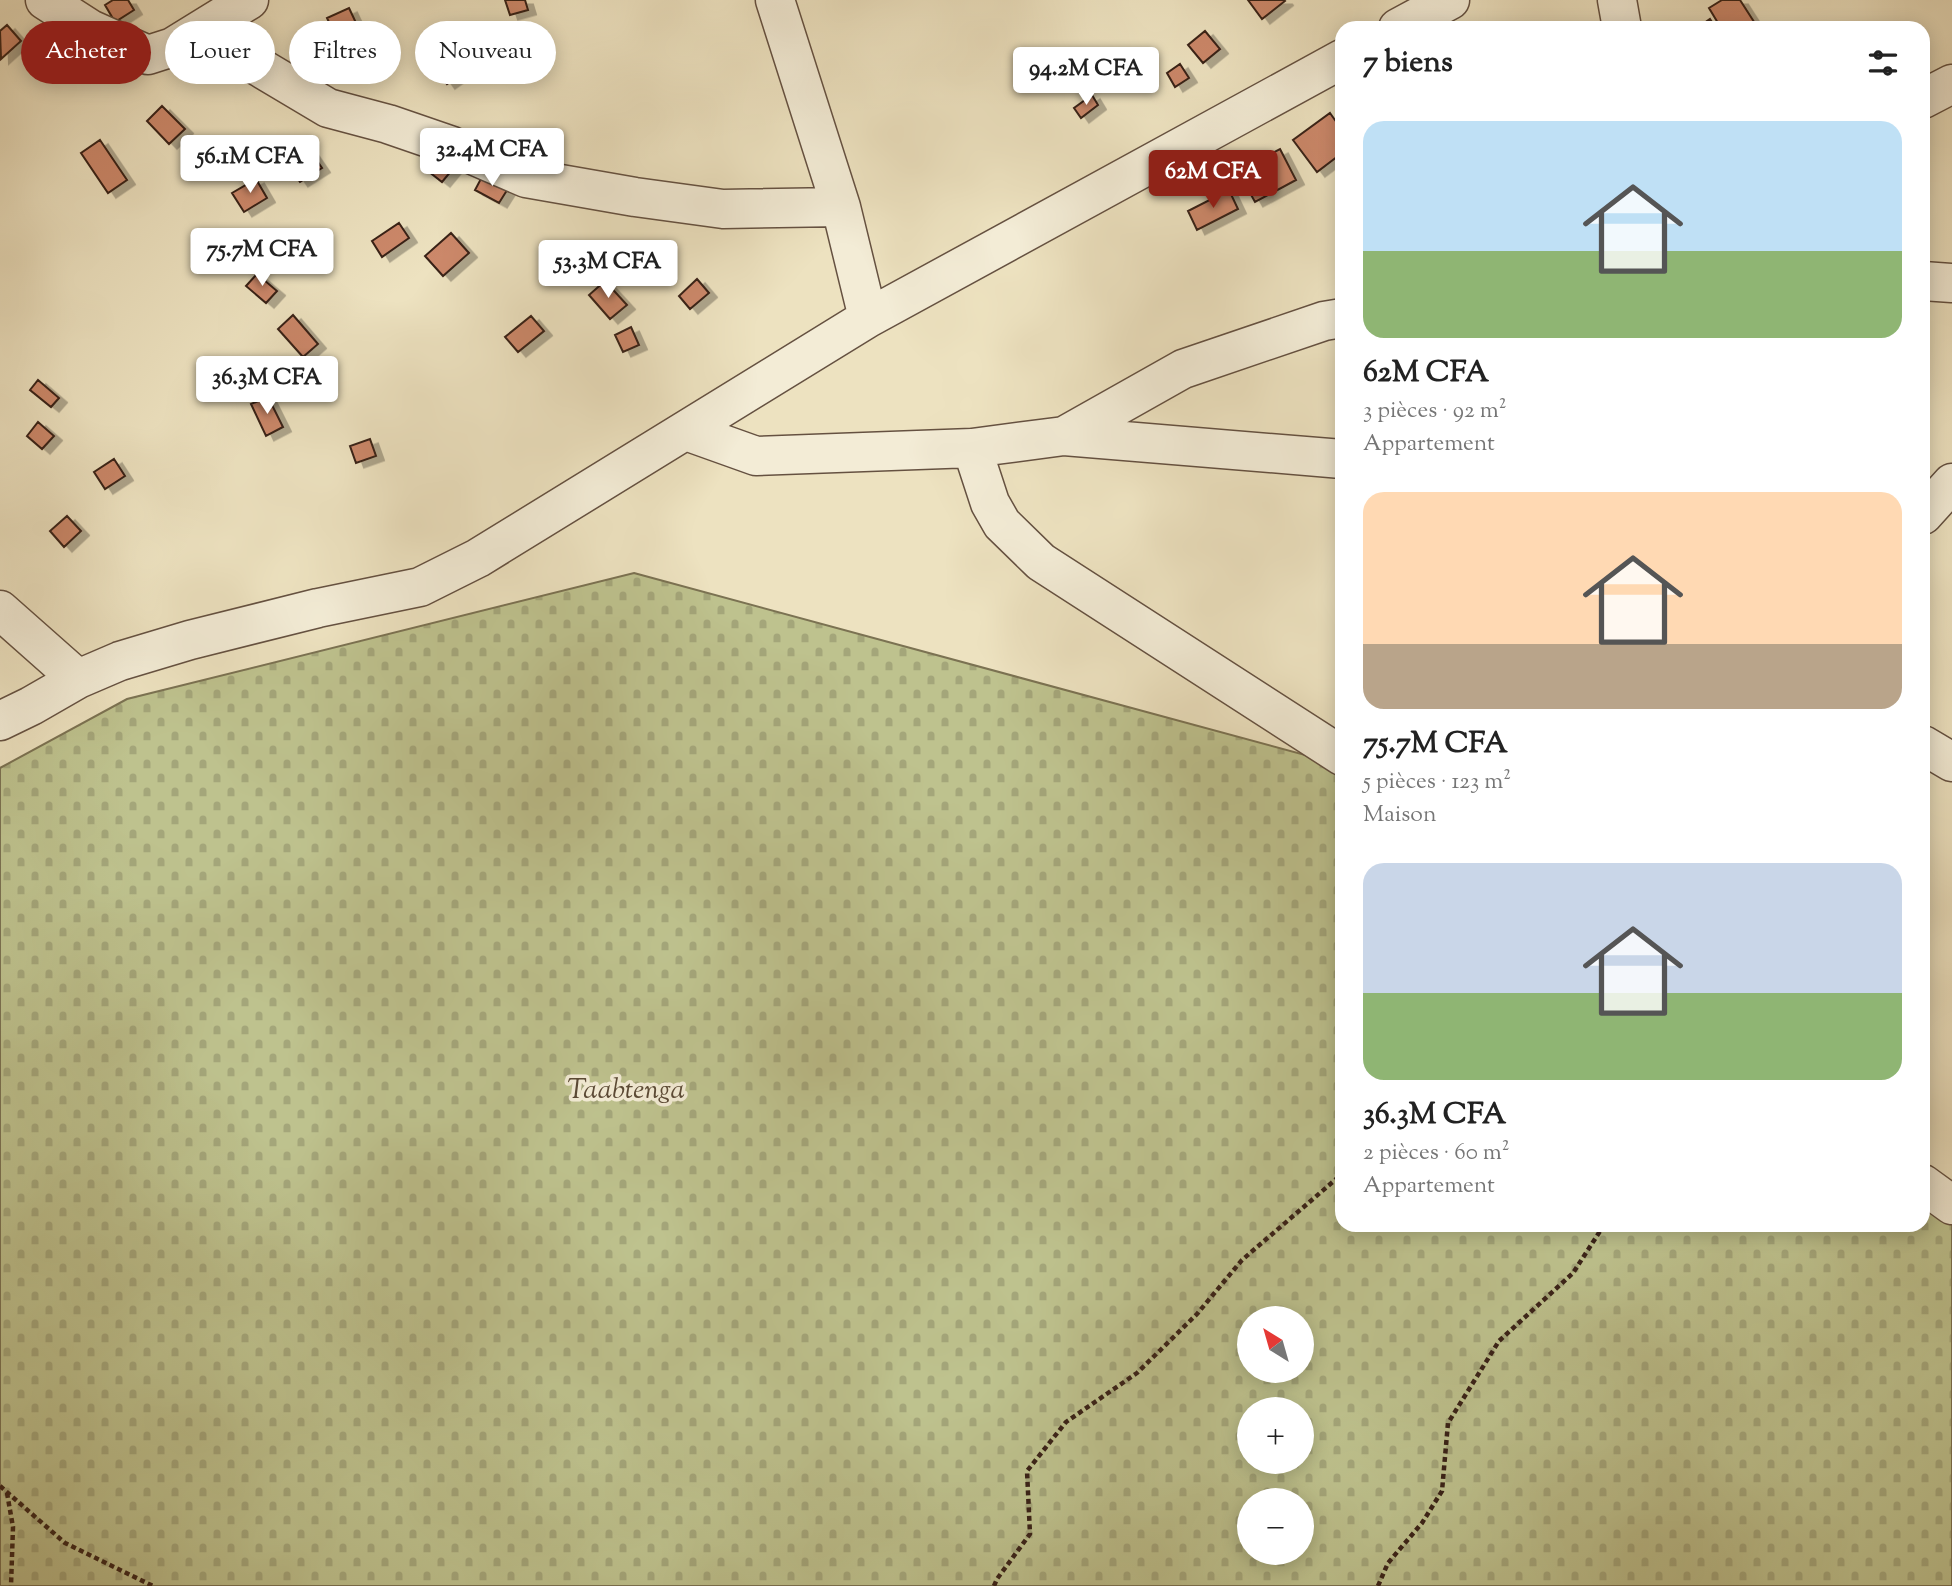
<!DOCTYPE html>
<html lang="fr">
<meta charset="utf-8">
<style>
body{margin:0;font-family:"Sorts Mill Goudy",serif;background:#f2f2f2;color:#222;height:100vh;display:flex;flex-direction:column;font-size:26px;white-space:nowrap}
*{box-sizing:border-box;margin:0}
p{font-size:23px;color:#767676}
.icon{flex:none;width:38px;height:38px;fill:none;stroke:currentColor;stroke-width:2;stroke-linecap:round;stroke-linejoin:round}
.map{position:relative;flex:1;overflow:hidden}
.side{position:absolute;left:1335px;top:21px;width:595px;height:1211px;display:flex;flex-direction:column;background:#fff;border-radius:21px;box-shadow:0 4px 18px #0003}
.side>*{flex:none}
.banner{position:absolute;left:21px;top:21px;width:665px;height:63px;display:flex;gap:14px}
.needle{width:46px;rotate:323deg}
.buttons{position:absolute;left:1237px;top:1306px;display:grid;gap:14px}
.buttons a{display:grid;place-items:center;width:77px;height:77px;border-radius:50%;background:#fff;box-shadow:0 4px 18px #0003;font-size:35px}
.price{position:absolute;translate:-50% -60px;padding:0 16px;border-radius:7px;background:#fff;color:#222;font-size:23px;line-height:46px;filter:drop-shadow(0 2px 4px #0008)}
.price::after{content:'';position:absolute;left:50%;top:42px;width:21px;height:16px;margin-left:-10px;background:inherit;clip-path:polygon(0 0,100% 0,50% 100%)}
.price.on{background:#8f2418;color:#fff}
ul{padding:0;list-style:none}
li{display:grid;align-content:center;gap:14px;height:371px;padding:0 28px}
li span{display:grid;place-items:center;height:217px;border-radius:21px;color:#555}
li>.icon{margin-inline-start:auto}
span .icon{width:126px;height:126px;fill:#fffc;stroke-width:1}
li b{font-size:30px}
h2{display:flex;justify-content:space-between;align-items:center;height:84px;padding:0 28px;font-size:30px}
.chip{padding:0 24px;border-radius:32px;background:#fff;box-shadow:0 4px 18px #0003;font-size:24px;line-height:63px}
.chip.on{background:#8f2418;color:#fff}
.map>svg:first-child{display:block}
</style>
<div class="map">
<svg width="1952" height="1586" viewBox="0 0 1952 1586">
<defs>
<pattern id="cemetery-stones" width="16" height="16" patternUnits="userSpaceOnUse" patternTransform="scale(1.75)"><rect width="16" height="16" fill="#bec28e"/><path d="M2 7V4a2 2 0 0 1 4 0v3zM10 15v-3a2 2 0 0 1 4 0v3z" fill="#a4a67a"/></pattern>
<filter id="shadow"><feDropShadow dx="8" dy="4.5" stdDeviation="0" flood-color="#0004"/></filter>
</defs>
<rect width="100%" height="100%" fill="#ede2c0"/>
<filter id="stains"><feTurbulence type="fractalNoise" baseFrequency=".00286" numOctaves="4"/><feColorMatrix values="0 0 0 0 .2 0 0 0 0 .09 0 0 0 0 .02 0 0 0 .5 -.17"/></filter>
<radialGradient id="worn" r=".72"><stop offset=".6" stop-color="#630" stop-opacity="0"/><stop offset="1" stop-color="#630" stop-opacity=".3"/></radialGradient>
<path fill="url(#cemetery-stones)" stroke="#7b7252" stroke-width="2" fill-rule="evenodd" d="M 634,573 L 1342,765 L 1342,1225 L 1923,1225 L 1923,1166 L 1952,1186 L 1952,1586 L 0,1586 L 0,768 L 127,699 ZM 1250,1318 L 1302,1318 L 1302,1370 L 1250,1370 ZM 1250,1409 L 1302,1409 L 1302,1461 L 1250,1461 ZM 1250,1500 L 1302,1500 L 1302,1552 L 1250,1552 Z"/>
<path fill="#cc886b" stroke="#382117" stroke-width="2" filter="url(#shadow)" d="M 113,0 L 128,0 L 134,10 L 115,22 L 105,5 Z
M 505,0 L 525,0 L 528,10 L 510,15 Z
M 1248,0 L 1284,0 L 1285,1 L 1262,19 Z
M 1722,0 L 1740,0 L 1758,28 L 1721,28 L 1709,8 Z
M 349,8 L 365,42 L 343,52 L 327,18 Z
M 1710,19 L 1716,28 L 1697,28 Z
M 7,25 L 21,41 L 1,59 L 0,31 Z
M 1205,31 L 1220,49 L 1203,63 L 1188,45 Z
M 451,33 L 474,65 L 447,84 L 424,52 Z
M 1180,64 L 1189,78 L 1175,87 L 1167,73 Z
M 1092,95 L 1098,105 L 1081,118 L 1074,108 Z
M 162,106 L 185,129 L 169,144 L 147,121 Z
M 1330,113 L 1342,130 L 1342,153 L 1317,172 L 1293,140 Z
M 533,135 L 547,152 L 533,164 L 519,147 Z
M 100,140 L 127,180 L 108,193 L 81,153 Z
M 309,149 L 322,168 L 300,182 L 287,163 Z
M 437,149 L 457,164 L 442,182 L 423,167 Z
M 1280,149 L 1296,180 L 1255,202 L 1238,171 Z
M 484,173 L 509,187 L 499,203 L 475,190 Z
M 256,179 L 267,198 L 244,212 L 232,193 Z
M 1229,190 L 1238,209 L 1197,230 L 1188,211 Z
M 399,223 L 409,238 L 382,257 L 372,241 Z
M 451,233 L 469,253 L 443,276 L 425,256 Z
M 257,274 L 277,291 L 266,303 L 246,286 Z
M 697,279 L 709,293 L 690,309 L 679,296 Z
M 605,281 L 627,305 L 610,319 L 589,295 Z
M 293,315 L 318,344 L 303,357 L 278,329 Z
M 531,316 L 544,331 L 518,352 L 505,337 Z
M 631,327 L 639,345 L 623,352 L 615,335 Z
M 38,380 L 59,398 L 51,407 L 30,390 Z
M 268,397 L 283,427 L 266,436 L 251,404 Z
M 38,422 L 54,436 L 42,449 L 27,436 Z
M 370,439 L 376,456 L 356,463 L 350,446 Z
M 114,459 L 125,476 L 105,489 L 94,472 Z
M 67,516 L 81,531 L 64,547 L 50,531 Z"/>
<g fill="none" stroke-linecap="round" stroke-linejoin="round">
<g stroke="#655141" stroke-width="41">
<path id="street" d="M 45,0 L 90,29 L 148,55 L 173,47 L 249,0
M 775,0 L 841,207 L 868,318
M 1617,0 L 1622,28
M 1398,28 L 1450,0
M 204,29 L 261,68 L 328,108 L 388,124 L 452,146 L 526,178 L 635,197 L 723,209 L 841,207
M 1923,99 L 1952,84
M 1923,281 L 1952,283
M 686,431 L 756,456 L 972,448 L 1064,436 L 1183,369 L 1324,321 L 1342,318
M 1064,436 L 1342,459
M 972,448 L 990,503 L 1002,524 L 1041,562 L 1342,756
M 1923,515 L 1952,483
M 0,610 L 78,679
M 0,721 L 31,706 L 78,679 L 120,661 L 190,640 L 318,608 L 420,587 L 478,558 L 868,318 L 1342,59
M 1923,745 L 1952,762
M 1923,1184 L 1952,1205"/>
</g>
<path stroke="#382117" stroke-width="4.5" stroke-dasharray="5 3.5" stroke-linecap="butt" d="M 0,1486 L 65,1543 L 153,1586
M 7,1493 L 13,1527 L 11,1586
M 994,1586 L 997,1579 L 1030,1534 L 1027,1471 L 1066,1422 L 1137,1373 L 1197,1314 L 1242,1260 L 1342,1174
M 1378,1586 L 1388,1563 L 1422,1523 L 1442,1491 L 1448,1423 L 1499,1341 L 1573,1273 L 1604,1225"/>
<use href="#street" stroke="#f3ecd6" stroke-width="38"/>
</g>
<g text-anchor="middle" stroke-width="7" stroke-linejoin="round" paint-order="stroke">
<g font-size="28" font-style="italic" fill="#5a4935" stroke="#f3ecd6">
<text x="626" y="1098">Taabtenga</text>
</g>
</g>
<rect width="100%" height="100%" filter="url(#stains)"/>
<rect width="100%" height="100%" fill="url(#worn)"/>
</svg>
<div class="buttons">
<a><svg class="needle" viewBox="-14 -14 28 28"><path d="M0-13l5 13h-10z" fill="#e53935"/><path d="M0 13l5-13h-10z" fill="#767676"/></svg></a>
<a>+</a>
<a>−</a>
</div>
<b class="price" style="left:1086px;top:107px">94.2M CFA</b>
<b class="price" style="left:492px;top:188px">32.4M CFA</b>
<b class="price" style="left:250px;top:195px">56.1M CFA</b>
<b class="price on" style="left:1213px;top:210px">62M CFA</b>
<b class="price" style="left:262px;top:288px">75.7M CFA</b>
<b class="price" style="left:608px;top:300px">53.3M CFA</b>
<b class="price" style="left:267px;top:416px">36.3M CFA</b>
<div class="banner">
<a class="chip on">Acheter</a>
<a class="chip">Louer</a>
<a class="chip">Filtres</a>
<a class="chip">Nouveau</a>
</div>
<section class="side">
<h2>7 biens<svg class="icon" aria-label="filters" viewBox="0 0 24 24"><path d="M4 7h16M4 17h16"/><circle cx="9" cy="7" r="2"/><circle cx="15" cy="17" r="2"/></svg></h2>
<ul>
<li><span style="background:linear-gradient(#bfe0f5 60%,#8fb573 0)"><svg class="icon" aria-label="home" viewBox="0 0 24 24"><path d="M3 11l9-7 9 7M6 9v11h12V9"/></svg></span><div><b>62M CFA</b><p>3 pièces · 92 m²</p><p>Appartement</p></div></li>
<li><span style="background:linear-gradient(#ffd9b3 70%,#b9a48a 0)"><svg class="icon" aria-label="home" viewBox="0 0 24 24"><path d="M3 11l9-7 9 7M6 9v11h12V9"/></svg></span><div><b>75.7M CFA</b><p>5 pièces · 123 m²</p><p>Maison</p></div></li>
<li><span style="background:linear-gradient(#c9d6e8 60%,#8fb573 0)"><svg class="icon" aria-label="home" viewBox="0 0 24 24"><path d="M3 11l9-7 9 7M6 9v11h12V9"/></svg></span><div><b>36.3M CFA</b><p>2 pièces · 60 m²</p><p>Appartement</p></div></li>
</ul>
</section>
</div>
